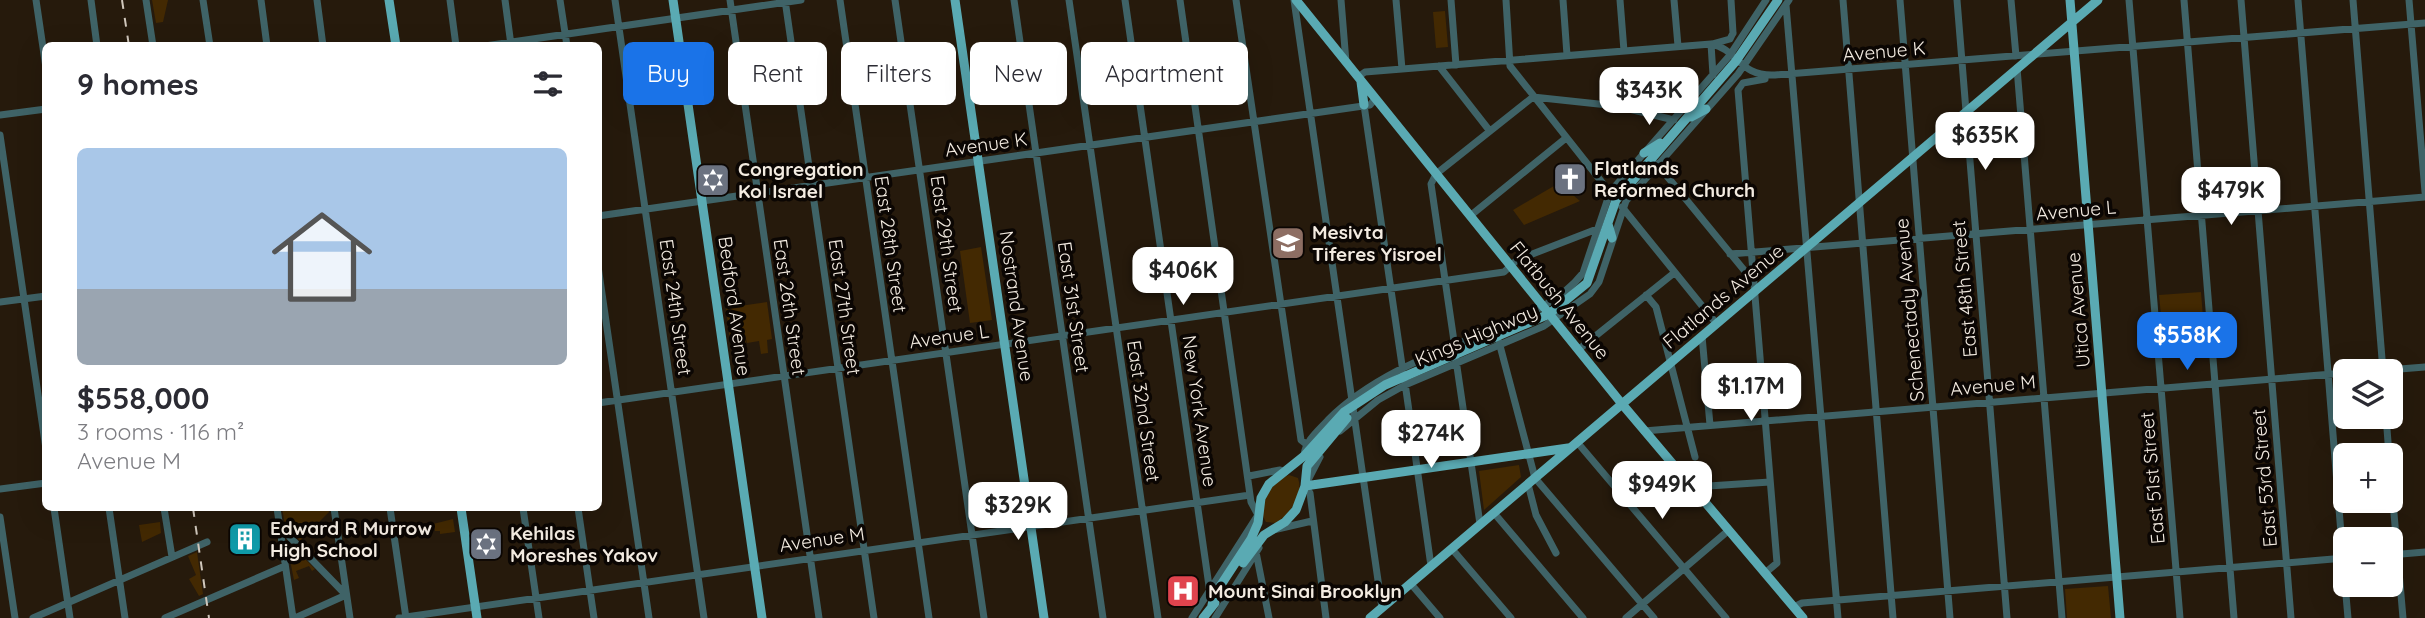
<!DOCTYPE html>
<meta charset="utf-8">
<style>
body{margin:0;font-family:Quicksand,sans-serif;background:#f7f7f7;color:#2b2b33;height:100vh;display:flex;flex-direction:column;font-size:26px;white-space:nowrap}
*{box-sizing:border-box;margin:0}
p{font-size:23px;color:#7c7c81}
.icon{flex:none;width:38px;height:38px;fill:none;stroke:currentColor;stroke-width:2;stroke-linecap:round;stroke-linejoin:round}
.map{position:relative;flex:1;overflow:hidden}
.sheet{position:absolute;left:42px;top:42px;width:560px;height:469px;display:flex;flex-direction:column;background:#fff;border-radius:10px;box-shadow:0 7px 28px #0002}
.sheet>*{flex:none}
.hud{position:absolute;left:623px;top:42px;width:665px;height:63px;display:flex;gap:14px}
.buttons{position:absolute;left:2333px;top:359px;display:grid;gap:14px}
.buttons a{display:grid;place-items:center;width:70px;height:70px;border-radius:10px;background:#fff;box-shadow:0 7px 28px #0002;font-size:35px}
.price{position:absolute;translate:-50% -60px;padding:0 16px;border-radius:14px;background:#fff;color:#222;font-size:23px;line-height:46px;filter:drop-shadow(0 2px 4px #0008)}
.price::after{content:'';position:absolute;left:50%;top:42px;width:21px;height:16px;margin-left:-10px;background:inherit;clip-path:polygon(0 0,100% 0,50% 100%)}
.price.selected{background:#1a73e8;color:#fff}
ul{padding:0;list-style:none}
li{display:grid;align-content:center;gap:14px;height:371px;padding:0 35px}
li+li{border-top:2px solid #e1e1e2}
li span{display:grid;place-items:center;height:217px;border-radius:10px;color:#555}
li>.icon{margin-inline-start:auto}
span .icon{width:126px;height:126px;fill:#fffc;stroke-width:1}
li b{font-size:30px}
h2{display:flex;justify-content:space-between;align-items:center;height:84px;padding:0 35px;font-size:30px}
.tag{padding:0 24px;border-radius:10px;background:#fff;box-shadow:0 7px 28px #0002;font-size:24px;line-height:63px}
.tag.selected{background:#1a73e8;color:#fff}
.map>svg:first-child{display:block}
</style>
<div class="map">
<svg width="2425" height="618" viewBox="0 0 2425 618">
<rect width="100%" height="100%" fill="#261a0c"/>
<path fill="#432902" d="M 152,0 L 168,0 L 163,22 L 156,23 Z
M 1445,11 L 1448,47 L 1436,48 L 1433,12 Z
M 1559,183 L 1580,201 L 1524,225 L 1513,210 Z
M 981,247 L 992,320 L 970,323 L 960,251 Z
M 1781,255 L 1783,258 L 1760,276 L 1758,257 Z
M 2201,292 L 2204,330 L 2163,335 L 2159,295 Z
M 767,302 L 772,339 L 767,340 L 768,353 L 761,354 L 759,341 L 747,343 L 746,339 L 746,356 L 739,357 L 739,340 L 730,341 L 726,308 Z
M 1519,465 L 1521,477 L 1484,510 L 1479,471 Z
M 1289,475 L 1298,478 C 1304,495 1290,514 1276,523 L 1266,522 C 1255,505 1272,481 1289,475 Z
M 282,508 L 328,508 L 329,512 L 300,541 L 285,525 Z
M 453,519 L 455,532 L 440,534 L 440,531 L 435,531 L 434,524 L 429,525 Z
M 160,522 L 161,533 L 142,542 L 139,525 Z
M 286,540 L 315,569 L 312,571 L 309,566 L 296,571 L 299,578 L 294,580 Z
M 197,552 L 203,594 L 199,596 L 189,579 L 196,575 L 188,556 Z
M 2108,586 L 2111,618 L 2067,618 L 2065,589 Z"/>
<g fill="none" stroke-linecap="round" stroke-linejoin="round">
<path stroke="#3f6367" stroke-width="7" d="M 36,0 L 46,68
M 91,0 L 97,46
M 146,0 L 153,46
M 203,0 L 210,46
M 261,0 L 267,46
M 317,0 L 323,46
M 450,0 L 456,46
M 505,0 L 511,45
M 560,0 L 567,46
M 615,0 L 704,618
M 730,0 L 819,618
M 785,0 L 874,618
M 840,0 L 929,618
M 895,0 L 984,618
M 1014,0 L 1103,618
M 1069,0 L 1158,618
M 1125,0 L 1210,593
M 1180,0 L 1251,502 L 1258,515 L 1192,618
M 1236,0 L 1301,440 L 1306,444
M 1294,0 L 1382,608
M 1341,0 L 1346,62
M 1396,0 L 1402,69
M 1451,0 L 1456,65
M 1506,0 L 1510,66 L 1612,195
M 1563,0 L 1567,55
M 1620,0 L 1624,51
M 1674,0 L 1678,46
M 1731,0 L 1733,33
M 1843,0 L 1893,618
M 1900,0 L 1950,618
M 1957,0 L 2007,618
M 2011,0 L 2016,56
M 2129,0 L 2180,618
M 2184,0 L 2234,618
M 2241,0 L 2291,618
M 2298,0 L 2345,583
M 2353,0 L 2383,371
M 2409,0 L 2425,192
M 1786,5 L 1838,618
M 1711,44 L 1713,75
M 1712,44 L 1730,39 L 1733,33
M 485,46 L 801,0
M 1439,66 L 1489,130
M 2017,68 L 2062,618
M 1358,77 L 1365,72 L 1711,44 C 1738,49 1739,77 1775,75 L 2425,23
M 1364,105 L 1403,372
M 0,115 L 46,109
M 0,135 L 46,449
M 1657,164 L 1753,281
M 1622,207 L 1716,323
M 598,216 L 1370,105 L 1375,99
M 1470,216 L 1566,138
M 1730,254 L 2425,197
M 598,266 L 649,618
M 1646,295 L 1656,307 L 1695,457
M 0,302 L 46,296
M 1702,336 L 1710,425
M 1499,342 L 1535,478 L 1654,618
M 1455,348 L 1431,184 L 1436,174 L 1533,97 L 1617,106 L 1674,120
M 1578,350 L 1674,273
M 1456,360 L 1480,524
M 2375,371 L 2425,367
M 1405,383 L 1431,566
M 598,403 L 1504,272 L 1517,260 L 1597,229
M 2386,416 L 2389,455
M 1340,431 L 1378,400 L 1405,385 L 1544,326 L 1590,294 L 1599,282 L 1626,201 L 1738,74 L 1789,0
M 1644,431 L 2345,373
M 1577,442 L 1726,618
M 1304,455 C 1306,440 1318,431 1328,420 C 1370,378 1427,356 1482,334 C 1518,319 1558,305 1583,273 L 1610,192 L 1730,55 L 1766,0
M 1320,457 L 1305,486 L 1310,493 L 1326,618
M 2390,467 L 2403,618
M 1249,476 L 1280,470 L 1285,472
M 1528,484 L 1536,515 L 1556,553
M 1693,487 L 1770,482
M 0,489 L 46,483
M 54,508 L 70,618
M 109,508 L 125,618
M 164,508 L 172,557
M 277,508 L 293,618
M 334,508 L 350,618
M 390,508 L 406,618
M 523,508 L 539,618
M 578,508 L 594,618
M 1494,513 L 1583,618
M 0,517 L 15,618
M 280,527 L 346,595 L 295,618
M 1273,530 L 1312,521
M 1452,549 L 1511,618
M 1256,552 L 1269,618
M 2390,555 L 2425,552
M 1765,573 L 1777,563 L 1738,90 L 1743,83 L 1765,79
M 1411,584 L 1440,618
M 2345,584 L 2348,618
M 1794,607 L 1802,603 L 2345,558
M 33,618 L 207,542
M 165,618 L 285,566
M 399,618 L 1250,495
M 1215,618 L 1259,548
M 1626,618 L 1729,530"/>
<path stroke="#5aaab3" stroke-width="9" d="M 389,0 L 396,46
M 673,0 L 762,618
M 955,0 L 1044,618
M 1296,0 L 1622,404 L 1803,618
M 2070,0 L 2120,618
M 1361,82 L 1364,105
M 1691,117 L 1706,109
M 1644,153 L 1660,143
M 1608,224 L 1612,238
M 1305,486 L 1568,448
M 461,508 L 477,618
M 1243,563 L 1264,535 L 1285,522 L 1296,510 L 1305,486 L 1307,466 L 1347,418
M 1212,605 L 1215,594 L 1251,539 L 1258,523 L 1261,498 L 1269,484 L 1304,456 L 1344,412 L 1385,385 L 1549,314 L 1587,283 L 1616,200 L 1736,61 L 1778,0
M 1203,618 L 1215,603
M 1370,618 L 2098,0"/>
<path stroke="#d0c7bc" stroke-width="2" stroke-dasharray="9 9" stroke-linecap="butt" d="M 122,0 L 129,46
M 193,508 L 209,618"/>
</g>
<defs>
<g id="church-square" transform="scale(1.75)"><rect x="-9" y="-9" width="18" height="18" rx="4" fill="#6b7280" stroke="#0b0603"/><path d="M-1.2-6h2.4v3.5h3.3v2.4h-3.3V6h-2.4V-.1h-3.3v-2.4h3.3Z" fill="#fff"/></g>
<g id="synagogue-square" transform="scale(1.75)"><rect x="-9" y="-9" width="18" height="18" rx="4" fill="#6b7280" stroke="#0b0603"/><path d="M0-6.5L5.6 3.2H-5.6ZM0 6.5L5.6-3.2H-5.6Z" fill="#fff"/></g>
<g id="school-square" transform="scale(1.75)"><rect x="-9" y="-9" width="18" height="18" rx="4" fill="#8d6e63" stroke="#0b0603"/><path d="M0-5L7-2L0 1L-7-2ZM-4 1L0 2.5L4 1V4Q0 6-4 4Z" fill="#fff"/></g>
<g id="building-square" transform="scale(1.75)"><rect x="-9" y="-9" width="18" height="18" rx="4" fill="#0f9aa8" stroke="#0b0603"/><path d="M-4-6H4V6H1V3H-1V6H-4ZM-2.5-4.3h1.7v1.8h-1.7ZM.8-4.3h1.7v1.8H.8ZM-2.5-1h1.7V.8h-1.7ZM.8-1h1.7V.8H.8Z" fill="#fff"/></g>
<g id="hospital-square" transform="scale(1.75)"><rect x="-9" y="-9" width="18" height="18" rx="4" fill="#e0444e" stroke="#0b0603"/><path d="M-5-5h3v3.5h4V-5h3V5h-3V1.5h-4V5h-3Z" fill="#fff"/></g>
</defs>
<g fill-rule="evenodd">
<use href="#church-square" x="1570" y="179"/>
<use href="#synagogue-square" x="713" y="180"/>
<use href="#school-square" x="1288" y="243"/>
<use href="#building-square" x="245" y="539"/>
<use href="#synagogue-square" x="486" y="544"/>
<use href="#hospital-square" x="1183" y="591"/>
</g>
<g text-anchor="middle" stroke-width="7" stroke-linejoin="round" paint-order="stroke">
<g font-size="19" fill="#f3ebe1" stroke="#0b0603">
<text transform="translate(1884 51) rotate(-5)" y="7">Avenue K</text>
<text transform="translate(986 144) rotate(-8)" y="7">Avenue K</text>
<text transform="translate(2076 210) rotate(-5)" y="7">Avenue L</text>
<text transform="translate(891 244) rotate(82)" y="7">East 28th Street</text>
<text transform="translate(947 244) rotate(82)" y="7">East 29th Street</text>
<text transform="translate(1964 289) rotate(-95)" y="7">East 48th Street</text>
<text transform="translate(1723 296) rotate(-40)" y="7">Flatlands Avenue</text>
<text transform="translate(1560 300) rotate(51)" y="7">Flatbush Avenue</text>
<text transform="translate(735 306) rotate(82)" y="7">Bedford Avenue</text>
<text transform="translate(1017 306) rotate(82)" y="7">Nostrand Avenue</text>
<text transform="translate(676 307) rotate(82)" y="7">East 24th Street</text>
<text transform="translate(790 307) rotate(82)" y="7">East 26th Street</text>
<text transform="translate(845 307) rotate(82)" y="7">East 27th Street</text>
<text transform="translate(1074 307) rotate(82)" y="7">East 31st Street</text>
<text transform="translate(1909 310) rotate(-95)" y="7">Schenectady Avenue</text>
<text transform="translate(2078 310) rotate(-95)" y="7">Utica Avenue</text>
<text transform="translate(1476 335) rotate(-23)" y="7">Kings Highway</text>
<text transform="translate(949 336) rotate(-8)" y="7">Avenue L</text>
<text transform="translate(1993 385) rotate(-5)" y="7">Avenue M</text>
<text transform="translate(1144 411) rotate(82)" y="7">East 32nd Street</text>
<text transform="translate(1200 411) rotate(82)" y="7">New York Avenue</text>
<text transform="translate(2152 478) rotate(-95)" y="7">East 51st Street</text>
<text transform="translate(2264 478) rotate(-95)" y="7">East 53rd Street</text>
<text transform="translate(822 539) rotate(-8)" y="7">Avenue M</text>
</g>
<g font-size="19" font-weight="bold" fill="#f3ebe1" stroke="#0b0603" text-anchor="start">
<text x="1594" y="175">Flatlands<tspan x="1594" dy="22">Reformed Church</tspan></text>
<text x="738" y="176">Congregation<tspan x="738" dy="22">Kol Israel</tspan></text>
<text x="1312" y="239">Mesivta<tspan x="1312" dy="22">Tiferes Yisroel</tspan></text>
<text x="270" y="535">Edward R Murrow<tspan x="270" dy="22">High School</tspan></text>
<text x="510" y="540">Kehilas<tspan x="510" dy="22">Moreshes Yakov</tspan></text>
<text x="1208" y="598">Mount Sinai Brooklyn</text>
</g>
</g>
</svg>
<div class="buttons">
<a><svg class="icon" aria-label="layers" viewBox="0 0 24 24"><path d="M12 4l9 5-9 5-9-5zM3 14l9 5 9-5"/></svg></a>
<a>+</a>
<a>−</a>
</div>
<b class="price" style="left:1649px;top:127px">$343K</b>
<b class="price" style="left:1985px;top:172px">$635K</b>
<b class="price" style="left:2231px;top:227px">$479K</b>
<b class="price" style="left:1183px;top:307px">$406K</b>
<b class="price selected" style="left:2187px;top:372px">$558K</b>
<b class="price" style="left:1751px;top:423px">$1.17M</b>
<b class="price" style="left:1431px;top:470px">$274K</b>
<b class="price" style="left:1662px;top:521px">$949K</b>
<b class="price" style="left:1018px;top:542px">$329K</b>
<div class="hud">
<a class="tag selected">Buy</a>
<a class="tag">Rent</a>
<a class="tag">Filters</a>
<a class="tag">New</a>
<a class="tag">Apartment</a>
</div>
<section class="sheet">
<h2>9 homes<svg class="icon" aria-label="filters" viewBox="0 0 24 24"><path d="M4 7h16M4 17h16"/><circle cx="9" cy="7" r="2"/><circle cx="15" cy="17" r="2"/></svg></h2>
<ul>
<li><span style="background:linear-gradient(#a9c7e8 65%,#9aa5b1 0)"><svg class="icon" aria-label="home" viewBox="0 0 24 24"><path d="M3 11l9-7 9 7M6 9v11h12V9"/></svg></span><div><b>$558,000</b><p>3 rooms · 116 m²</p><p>Avenue M</p></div></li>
</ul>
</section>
</div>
